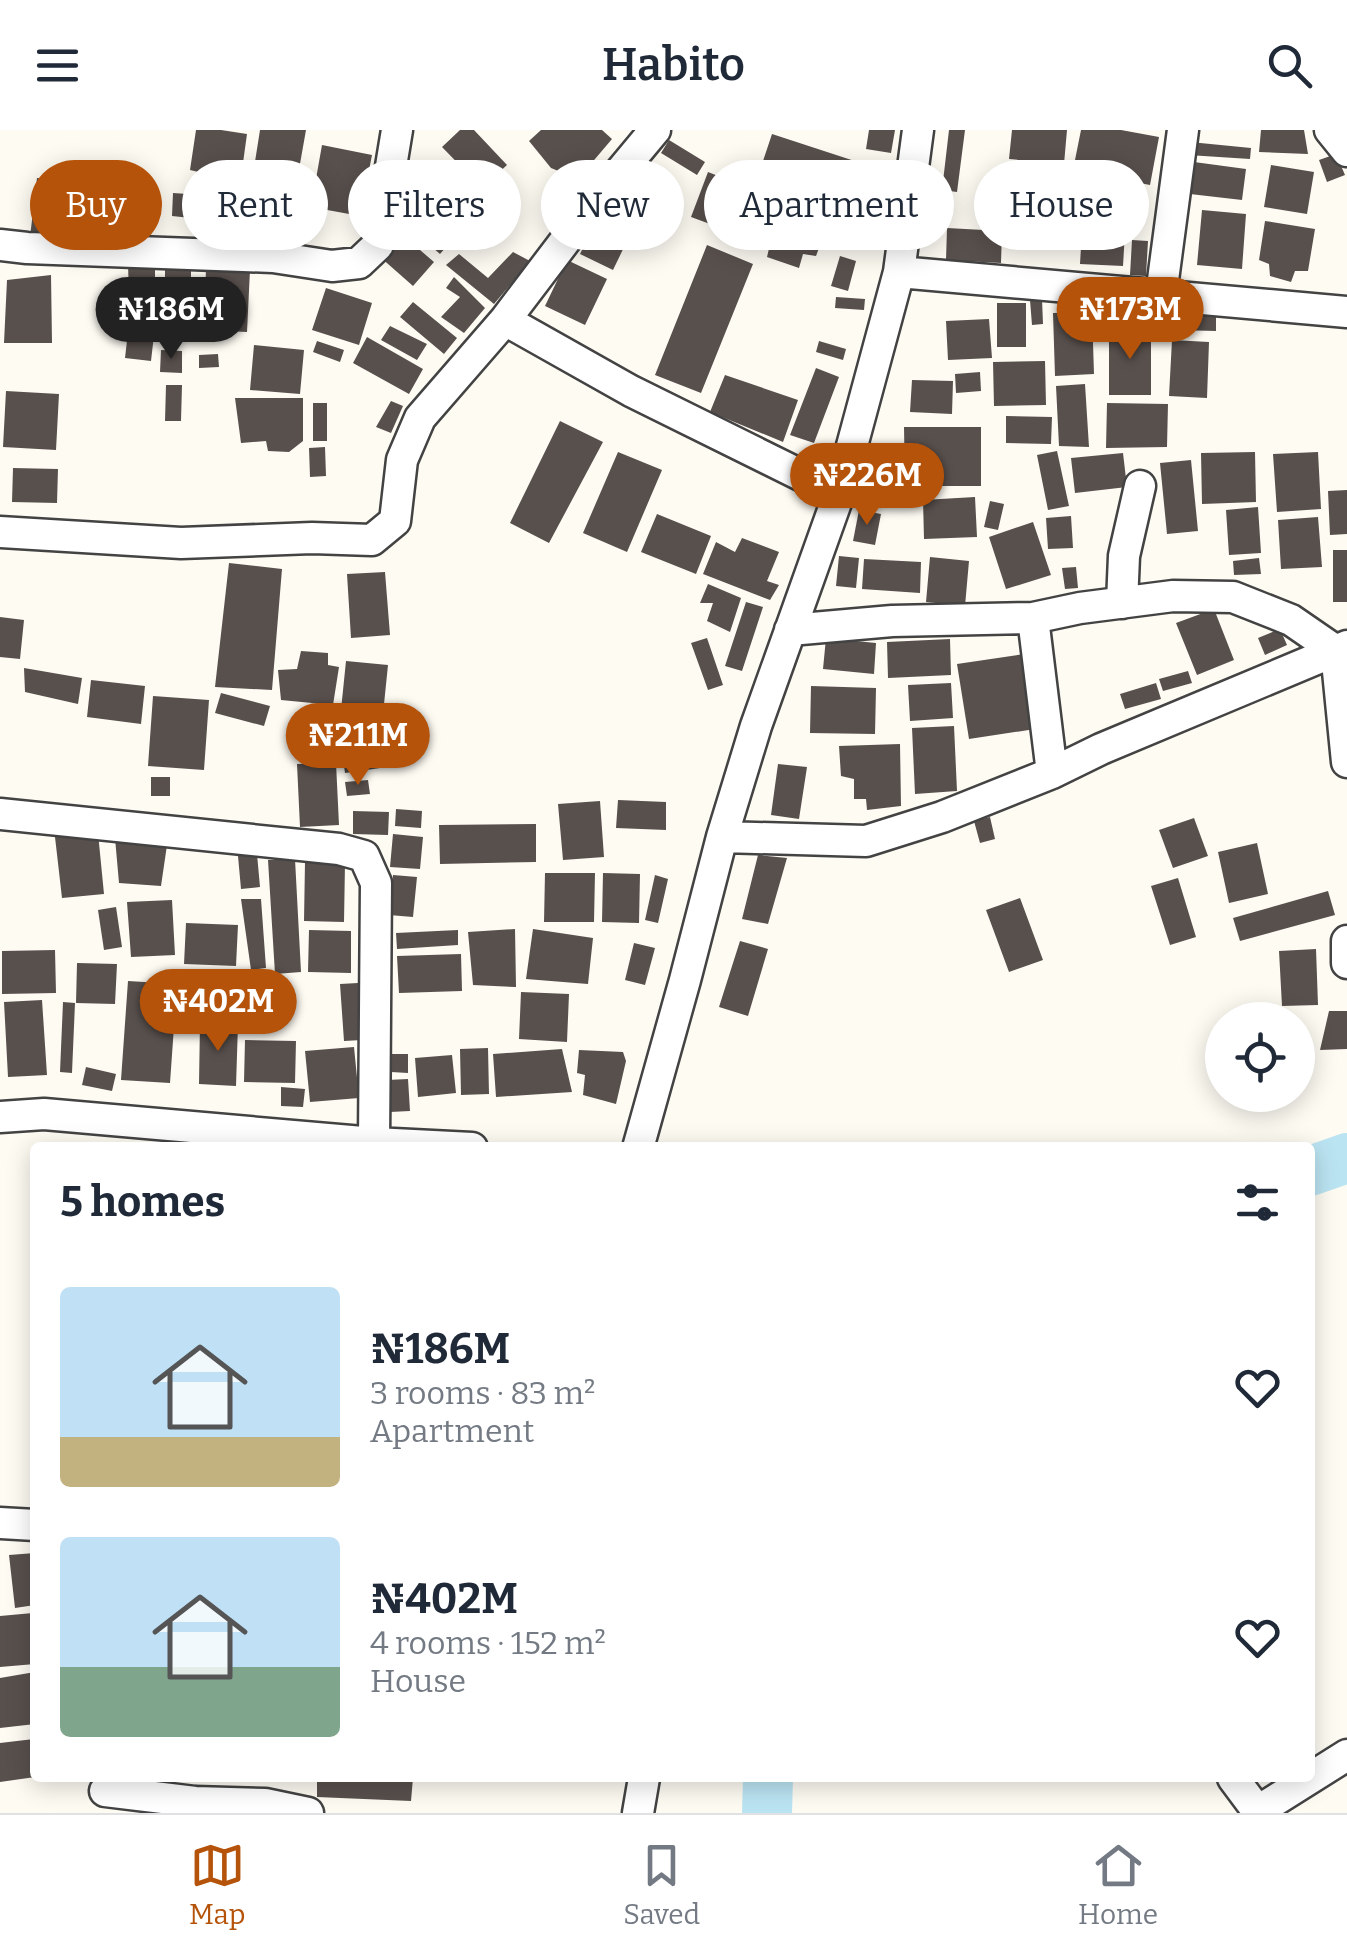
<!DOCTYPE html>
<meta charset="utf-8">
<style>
body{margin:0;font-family:Bitter,serif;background:#f2f2f3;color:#1f2937;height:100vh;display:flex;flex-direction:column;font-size:38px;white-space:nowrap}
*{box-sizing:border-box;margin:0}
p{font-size:32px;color:#747a83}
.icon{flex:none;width:55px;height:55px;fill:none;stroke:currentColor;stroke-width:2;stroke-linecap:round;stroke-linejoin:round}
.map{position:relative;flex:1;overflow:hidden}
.panel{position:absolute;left:30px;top:1012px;width:1285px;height:640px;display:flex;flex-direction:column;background:#fff;border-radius:10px;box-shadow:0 5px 25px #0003}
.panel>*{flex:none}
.top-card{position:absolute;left:30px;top:30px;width:1288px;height:90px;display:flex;gap:20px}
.tools{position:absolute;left:1205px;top:872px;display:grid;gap:20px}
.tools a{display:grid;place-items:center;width:110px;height:110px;border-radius:50%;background:#fff;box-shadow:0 5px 25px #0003;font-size:50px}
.price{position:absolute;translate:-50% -85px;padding:0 22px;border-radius:35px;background:#b45309;color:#fff;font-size:32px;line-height:65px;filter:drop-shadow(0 2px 5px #0008)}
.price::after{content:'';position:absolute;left:50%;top:60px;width:30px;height:22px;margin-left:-15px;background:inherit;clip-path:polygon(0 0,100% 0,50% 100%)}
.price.selected{background:#222;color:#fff}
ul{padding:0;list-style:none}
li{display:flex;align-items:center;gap:30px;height:250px;padding:0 30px}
li span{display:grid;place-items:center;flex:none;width:280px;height:200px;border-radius:10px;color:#555}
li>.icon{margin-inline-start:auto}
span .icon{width:120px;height:120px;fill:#fffc;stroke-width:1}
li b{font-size:42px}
h2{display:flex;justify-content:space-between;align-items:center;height:120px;padding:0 30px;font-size:42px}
.chip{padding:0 35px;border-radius:45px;background:#fff;box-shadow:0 5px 25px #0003;font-size:35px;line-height:90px}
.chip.selected{background:#b45309;color:#fff}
header{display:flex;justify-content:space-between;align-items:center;height:130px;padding:0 30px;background:#fff;font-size:45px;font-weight:600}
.menu{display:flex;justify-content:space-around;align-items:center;height:140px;border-top:2px solid #e0e1e3;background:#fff;font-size:28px;color:#747a83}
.menu a{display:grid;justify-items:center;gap:5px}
.menu .selected{color:#b45309}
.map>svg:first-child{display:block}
</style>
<header><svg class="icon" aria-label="menu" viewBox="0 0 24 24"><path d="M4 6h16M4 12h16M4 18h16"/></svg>Habito<svg class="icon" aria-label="search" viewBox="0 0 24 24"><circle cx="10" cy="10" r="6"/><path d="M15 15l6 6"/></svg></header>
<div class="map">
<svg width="1347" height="1683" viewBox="0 0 1347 1683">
<rect width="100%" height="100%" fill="#fefbf3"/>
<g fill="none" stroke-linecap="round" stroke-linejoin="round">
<path stroke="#bbe4f2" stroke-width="50" d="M 1310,1041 L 1347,1028
M 767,1683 L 768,1648"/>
</g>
<path fill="#58504d" d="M 196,0 L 221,0 L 247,4 L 238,69 L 205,66 L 207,44 L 190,40 Z
M 260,0 L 306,0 L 298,45 L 254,38 Z
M 460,0 L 474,0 L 507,35 L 482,58 L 442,17 Z
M 541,0 L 602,0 L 612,9 L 578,49 L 551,38 L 529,11 Z
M 869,0 L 895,0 L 891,23 L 866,19 Z
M 949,0 L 965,0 L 957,62 L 942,60 Z
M 1012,0 L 1067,0 L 1064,34 L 1009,29 Z
M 1081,0 L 1121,0 L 1159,7 L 1150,55 L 1073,40 Z
M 1261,0 L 1304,0 L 1308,24 L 1259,22 Z
M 772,4 L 876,38 L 861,83 L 757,49 Z
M 669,10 L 705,32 L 697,45 L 661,23 Z
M 1190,12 L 1251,18 L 1250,29 L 1188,25 Z
M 322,15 L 372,25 L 360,86 L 311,77 Z
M 1336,24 L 1345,45 L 1327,52 L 1319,30 Z
M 1194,32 L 1246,39 L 1242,70 L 1190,64 Z
M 1271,35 L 1314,42 L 1307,84 L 1264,77 Z
M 708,42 L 746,57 L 729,101 L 691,87 Z
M 37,48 L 59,50 L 52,110 L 30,107 Z
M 259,50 L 296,54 L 294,70 L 257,66 Z
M 426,58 L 467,93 L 440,124 L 400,89 Z
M 173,63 L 202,65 L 200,89 L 172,86 Z
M 772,65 L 820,78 L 813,96 L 825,102 L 816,126 L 803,124 L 799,138 L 767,127 L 771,110 L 740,104 L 754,70 L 769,73 Z
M 1084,65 L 1127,68 L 1123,136 L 1080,134 Z
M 607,68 L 640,84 L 613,140 L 580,124 Z
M 1202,80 L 1246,84 L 1242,139 L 1197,135 Z
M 850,81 L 869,88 L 864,102 L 845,95 Z
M 210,88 L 232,89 L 232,107 L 209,106 Z
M 1265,91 L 1315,99 L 1308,141 L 1295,141 L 1291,152 L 1270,146 L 1269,134 L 1259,130 Z
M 947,98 L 1002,101 L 1001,133 L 946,130 Z
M 399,102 L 434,132 L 413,156 L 379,126 Z
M 1132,110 L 1148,111 L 1146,146 L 1130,145 Z
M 707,115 L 753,134 L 701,263 L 655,245 Z
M 513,122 L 530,131 L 494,174 L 446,135 L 459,124 L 488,148 Z
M 840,126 L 856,131 L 848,161 L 831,156 Z
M 567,130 L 607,149 L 585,195 L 545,176 Z
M 155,133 L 155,165 L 129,166 L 128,134 Z
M 165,135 L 191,135 L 191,166 L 165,166 Z
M 206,138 L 250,140 L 247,202 L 204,200 Z
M 51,145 L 52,213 L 4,213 L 7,150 Z
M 454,147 L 485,178 L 464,203 L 441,187 L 460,167 L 446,158 Z
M 326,158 L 372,173 L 359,215 L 312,200 Z
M 836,167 L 865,169 L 864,180 L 835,178 Z
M 1042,169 L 1043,194 L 1032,195 L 1030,170 Z
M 413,172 L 457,208 L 444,224 L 400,187 Z
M 997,173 L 1026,173 L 1026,217 L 997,217 Z
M 133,174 L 155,176 L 153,198 L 131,196 Z
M 164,177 L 184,179 L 182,197 L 163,196 Z
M 1145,177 L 1145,190 L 1109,192 L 1108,179 Z
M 1177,181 L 1216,181 L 1216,201 L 1176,200 Z
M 1092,182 L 1094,244 L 1055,246 L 1053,183 Z
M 989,189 L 992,228 L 948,230 L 946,191 Z
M 390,196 L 427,214 L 417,230 L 381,210 Z
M 1109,199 L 1151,199 L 1151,265 L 1109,265 Z
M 128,202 L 154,205 L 151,231 L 125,228 Z
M 367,207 L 423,239 L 409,264 L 353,233 Z
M 1172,210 L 1209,212 L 1207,268 L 1169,266 Z
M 317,211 L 344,220 L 340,232 L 313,222 Z
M 819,211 L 846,219 L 843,230 L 816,222 Z
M 254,215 L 304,220 L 300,264 L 250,260 Z
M 161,220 L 182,221 L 182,243 L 160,242 Z
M 218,224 L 219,237 L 199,238 L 199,225 Z
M 1045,231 L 1046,275 L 994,276 L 993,232 Z
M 816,238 L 839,247 L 814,313 L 790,305 Z
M 980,242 L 981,261 L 956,263 L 955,244 Z
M 725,245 L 798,270 L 783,312 L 710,282 Z
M 912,250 L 953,251 L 952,284 L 910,282 Z
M 1085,254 L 1089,317 L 1059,316 L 1056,256 Z
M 166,255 L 182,255 L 181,291 L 165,291 Z
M 6,261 L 59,264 L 56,320 L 3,317 Z
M 235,268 L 303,268 L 303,311 L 289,322 L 268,321 L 266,311 L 241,313 Z
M 391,271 L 403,276 L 391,303 L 376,297 Z
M 313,273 L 327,273 L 327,311 L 313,311 Z
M 1107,273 L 1168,274 L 1167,317 L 1106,318 Z
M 1006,286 L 1052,287 L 1051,314 L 1006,313 Z
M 560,291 L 603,312 L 549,413 L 510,393 Z
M 904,297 L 981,297 L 981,356 L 905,356 Z
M 325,317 L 326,346 L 310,347 L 309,318 Z
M 1057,321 L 1069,376 L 1048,380 L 1037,325 Z
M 618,322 L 662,340 L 627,422 L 583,403 Z
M 1255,322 L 1256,372 L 1202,374 L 1201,323 Z
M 1318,322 L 1321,379 L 1277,382 L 1273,324 Z
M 1123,323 L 1127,357 L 1075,363 L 1071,328 Z
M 1191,330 L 1198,401 L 1167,404 L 1160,333 Z
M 13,338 L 58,339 L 57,373 L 12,372 Z
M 1347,360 L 1347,404 L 1330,405 L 1328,361 Z
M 975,367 L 977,407 L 924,409 L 923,370 Z
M 990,371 L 1004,374 L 998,400 L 984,397 Z
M 1258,377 L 1261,423 L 1229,425 L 1226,380 Z
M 859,380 L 881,384 L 875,415 L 853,411 Z
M 657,384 L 711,406 L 696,444 L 641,422 Z
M 1071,386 L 1073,418 L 1048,419 L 1046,388 Z
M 1318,387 L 1322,437 L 1281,439 L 1278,390 Z
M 1033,392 L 1051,445 L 1006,459 L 989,407 Z
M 742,408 L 779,422 L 767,451 L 779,455 L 770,470 L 703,444 L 716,412 L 735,422 Z
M 1333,420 L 1347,420 L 1347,472 L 1333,472 Z
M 839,426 L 859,428 L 856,458 L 836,456 Z
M 930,427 L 969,431 L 965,476 L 926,472 Z
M 1259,428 L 1261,444 L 1234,445 L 1233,431 Z
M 864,429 L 921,432 L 920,463 L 862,459 Z
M 229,433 L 282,439 L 272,560 L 215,557 Z
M 1076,437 L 1078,458 L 1065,459 L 1062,438 Z
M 385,442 L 390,505 L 351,508 L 347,444 Z
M 708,454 L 741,468 L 730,502 L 707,491 L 713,473 L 700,473 Z
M 746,472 L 763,477 L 742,541 L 725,536 Z
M 1214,479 L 1234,530 L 1197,545 L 1176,493 Z
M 0,487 L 24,490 L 20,529 L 0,527 Z
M 1280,499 L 1287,515 L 1265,525 L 1258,508 Z
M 707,508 L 723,555 L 708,560 L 691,513 Z
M 826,508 L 876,513 L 874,544 L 823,539 Z
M 950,509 L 951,545 L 888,548 L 887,512 Z
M 301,521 L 328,523 L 328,535 L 339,537 L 333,575 L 281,570 L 278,540 L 297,539 Z
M 1024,524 L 1035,599 L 969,609 L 957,534 Z
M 346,531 L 388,535 L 383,584 L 341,580 Z
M 24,538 L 82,548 L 78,574 L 25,562 Z
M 1188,541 L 1192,553 L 1163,561 L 1159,549 Z
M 91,550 L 145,556 L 141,594 L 87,587 Z
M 951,553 L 953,588 L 910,591 L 908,555 Z
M 1156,553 L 1161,569 L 1125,579 L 1120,564 Z
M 811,556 L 876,558 L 875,604 L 810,603 Z
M 221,563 L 270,576 L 264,596 L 215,583 Z
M 153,566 L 209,570 L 204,640 L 148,636 Z
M 373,590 L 380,638 L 345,643 L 338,594 Z
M 954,596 L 957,661 L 915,664 L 912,598 Z
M 900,614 L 901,676 L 867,680 L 866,669 L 854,669 L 854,649 L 841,646 L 839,616 Z
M 336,633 L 339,695 L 300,697 L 297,634 Z
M 778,634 L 807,637 L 799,689 L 771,685 Z
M 151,647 L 170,647 L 170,666 L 151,666 Z
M 368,650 L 370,664 L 347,666 L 345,652 Z
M 618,670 L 666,672 L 666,700 L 616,698 Z
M 600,671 L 604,727 L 563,730 L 558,674 Z
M 396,679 L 422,681 L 421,698 L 395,696 Z
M 353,681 L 389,682 L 388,705 L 353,704 Z
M 990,687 L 995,709 L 980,713 L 974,691 Z
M 1194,688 L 1208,726 L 1173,738 L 1159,700 Z
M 536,694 L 536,732 L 440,734 L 439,695 Z
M 98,703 L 104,764 L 62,768 L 55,707 Z
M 393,704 L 423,707 L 420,739 L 390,737 Z
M 115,708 L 167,715 L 161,756 L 119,753 Z
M 1257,713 L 1268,764 L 1229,773 L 1218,722 Z
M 257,724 L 260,757 L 241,759 L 238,726 Z
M 758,725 L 787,728 L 768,794 L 742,789 Z
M 295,729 L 301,842 L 275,844 L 268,730 Z
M 305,732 L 345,733 L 344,792 L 304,791 Z
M 545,743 L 595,743 L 594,792 L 544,792 Z
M 603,743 L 640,744 L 639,793 L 602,792 Z
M 393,745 L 417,747 L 413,787 L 389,785 Z
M 655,745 L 668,749 L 658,793 L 645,790 Z
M 1178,748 L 1196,807 L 1170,815 L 1151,756 Z
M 1328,761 L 1335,785 L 1240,811 L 1233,788 Z
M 1020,768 L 1043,830 L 1009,842 L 986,780 Z
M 241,769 L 261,769 L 266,838 L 251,840 Z
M 172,770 L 175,825 L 131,827 L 127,772 Z
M 116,777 L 122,817 L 104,820 L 98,780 Z
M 186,793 L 238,795 L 236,836 L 184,834 Z
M 515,799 L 516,857 L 473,855 L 468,802 Z
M 533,799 L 593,808 L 588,854 L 526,849 Z
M 309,800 L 351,801 L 351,843 L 308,842 Z
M 458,800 L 458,815 L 397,819 L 396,803 Z
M 740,811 L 768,819 L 748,886 L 719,877 Z
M 634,813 L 655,818 L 645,855 L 625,850 Z
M 1316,819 L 1318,875 L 1282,876 L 1279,821 Z
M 55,820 L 56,863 L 2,864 L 2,821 Z
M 461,824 L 462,861 L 399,863 L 397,826 Z
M 77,833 L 117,834 L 115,874 L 76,873 Z
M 190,844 L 243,849 L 240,887 L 186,882 Z
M 128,851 L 177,854 L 170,953 L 121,950 Z
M 358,853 L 362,910 L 344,911 L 340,854 Z
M 521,862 L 569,864 L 567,912 L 519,909 Z
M 42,870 L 47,945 L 8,947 L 4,872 Z
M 63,872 L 75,873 L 72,943 L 60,942 Z
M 1329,881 L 1347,881 L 1347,919 L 1320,920 Z
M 200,893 L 238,894 L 236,956 L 199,954 Z
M 245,910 L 296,911 L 295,953 L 244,952 Z
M 354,917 L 359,968 L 310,972 L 305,921 Z
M 488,918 L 489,964 L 461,965 L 460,919 Z
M 562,919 L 572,962 L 496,967 L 493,924 Z
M 579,920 L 623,922 L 626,931 L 616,974 L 583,965 L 585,945 L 577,943 Z
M 392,924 L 408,924 L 408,943 L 391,942 Z
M 452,925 L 456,963 L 418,967 L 415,928 Z
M 86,937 L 116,944 L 112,961 L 82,955 Z
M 408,949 L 410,981 L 390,982 L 387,950 Z
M 281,957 L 305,959 L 303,977 L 281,976 Z
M 35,1423 L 35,1475 L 15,1478 L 9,1425 Z
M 33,1483 L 35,1534 L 0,1537 L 0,1486 Z
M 35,1542 L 35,1594 L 0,1598 L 0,1548 Z
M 34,1609 L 35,1647 L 0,1652 L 0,1613 Z
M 317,1648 L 413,1648 L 411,1671 L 317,1667 Z"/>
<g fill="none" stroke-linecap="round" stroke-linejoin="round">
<g stroke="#434343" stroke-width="35">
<path id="minor" d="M 1330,0 L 1347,21
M 0,115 L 27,118 L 273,127 L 332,136 L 359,133 L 378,115 L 397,0
M 899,142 L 1347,182
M 1161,165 L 1183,0
M 505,190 L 631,261 L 839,364
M 0,402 L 181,413 L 312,408 L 372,410 L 395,391 L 402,330 L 420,288 L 505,190 L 590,78 L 655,0
M 1122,473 L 1124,426 L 1140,356
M 1033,488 L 1052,643
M 790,500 L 892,491 L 1033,488 L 1080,478 L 1173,466 L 1233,467 L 1291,490 L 1336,521 L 1347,632
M 0,684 L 339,719 L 364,726 L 376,753 L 374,1013 L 371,1018
M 722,707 L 866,711 L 942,687 L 1052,643 L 1101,619 L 1347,516
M 1347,811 L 1347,833
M 0,987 L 44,984 L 374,1013 L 472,1018
M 638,1018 L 685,850 L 722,707 L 756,596 L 839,364 L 899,142 L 918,0
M 0,1393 L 35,1395
M 1233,1648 L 1259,1683
M 105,1661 L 195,1672 L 265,1674 L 308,1683
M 1258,1681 L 1347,1625
M 638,1683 L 644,1648"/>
</g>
<use href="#minor" stroke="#fff" stroke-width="30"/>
</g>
</svg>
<div class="tools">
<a><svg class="icon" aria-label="locate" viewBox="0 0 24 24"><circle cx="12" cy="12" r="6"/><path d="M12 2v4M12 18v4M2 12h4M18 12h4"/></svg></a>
</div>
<b class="price selected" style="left:171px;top:232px">₦186M</b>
<b class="price" style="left:1130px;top:232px">₦173M</b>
<b class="price" style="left:867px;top:398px">₦226M</b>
<b class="price" style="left:358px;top:658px">₦211M</b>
<b class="price" style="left:218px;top:924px">₦402M</b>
<div class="top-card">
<a class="chip selected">Buy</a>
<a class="chip">Rent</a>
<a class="chip">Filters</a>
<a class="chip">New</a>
<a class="chip">Apartment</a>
<a class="chip">House</a>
</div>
<section class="panel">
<h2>5 homes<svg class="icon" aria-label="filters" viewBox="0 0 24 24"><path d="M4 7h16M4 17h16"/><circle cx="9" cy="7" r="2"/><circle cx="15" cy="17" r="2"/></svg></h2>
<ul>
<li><span style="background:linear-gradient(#bfe0f5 75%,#c2b280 0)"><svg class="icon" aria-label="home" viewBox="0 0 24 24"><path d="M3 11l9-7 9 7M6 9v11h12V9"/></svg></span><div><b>₦186M</b><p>3 rooms · 83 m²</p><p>Apartment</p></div><svg class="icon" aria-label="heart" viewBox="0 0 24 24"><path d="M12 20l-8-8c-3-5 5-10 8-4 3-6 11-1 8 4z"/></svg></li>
<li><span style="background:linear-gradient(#bfe0f5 65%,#7fa58c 0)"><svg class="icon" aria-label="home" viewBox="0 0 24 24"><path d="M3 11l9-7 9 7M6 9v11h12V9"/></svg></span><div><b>₦402M</b><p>4 rooms · 152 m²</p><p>House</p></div><svg class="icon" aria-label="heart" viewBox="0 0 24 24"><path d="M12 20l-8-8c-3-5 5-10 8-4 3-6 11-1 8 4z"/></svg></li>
</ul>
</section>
</div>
<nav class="menu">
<a class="selected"><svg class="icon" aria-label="map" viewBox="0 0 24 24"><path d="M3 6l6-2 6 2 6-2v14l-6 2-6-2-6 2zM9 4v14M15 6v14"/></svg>Map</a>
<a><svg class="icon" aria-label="saved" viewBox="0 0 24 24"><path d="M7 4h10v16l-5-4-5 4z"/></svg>Saved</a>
<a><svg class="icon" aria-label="home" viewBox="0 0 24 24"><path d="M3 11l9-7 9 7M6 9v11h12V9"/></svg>Home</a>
</nav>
